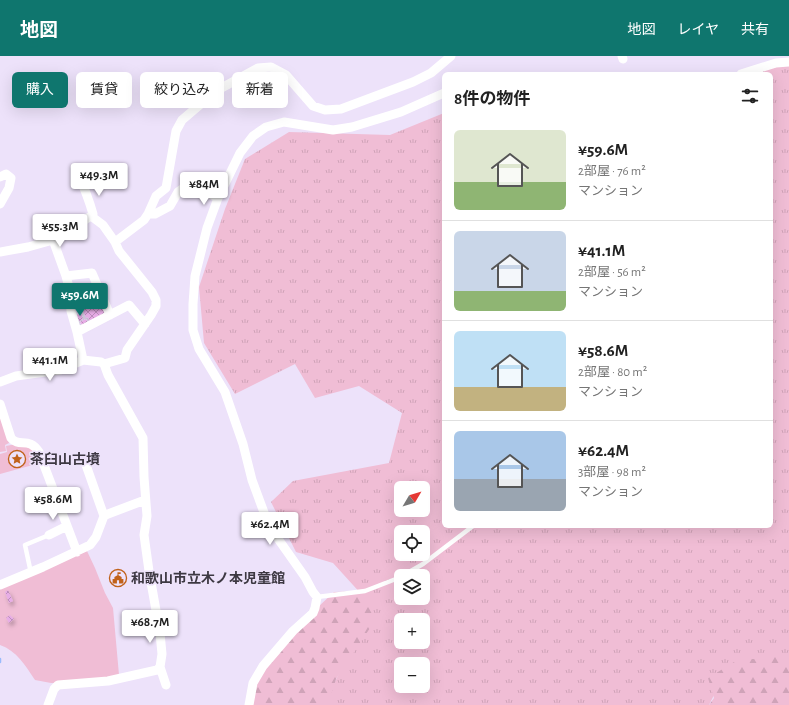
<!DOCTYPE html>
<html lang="ja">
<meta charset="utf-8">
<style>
body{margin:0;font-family:"Alegreya Sans","Noto Sans JP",sans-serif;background:#f2f2f2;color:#222;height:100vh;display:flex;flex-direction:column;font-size:15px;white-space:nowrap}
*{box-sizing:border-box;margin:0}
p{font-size:13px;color:#767676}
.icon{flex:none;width:22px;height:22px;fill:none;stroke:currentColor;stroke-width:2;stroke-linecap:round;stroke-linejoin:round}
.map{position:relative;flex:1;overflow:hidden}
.details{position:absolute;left:442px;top:16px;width:331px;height:456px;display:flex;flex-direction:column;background:#fff;border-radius:6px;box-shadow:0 4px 16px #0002}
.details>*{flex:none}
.guide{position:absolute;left:12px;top:16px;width:370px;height:36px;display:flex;gap:8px}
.needle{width:26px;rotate:52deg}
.controls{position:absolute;left:394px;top:425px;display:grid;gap:8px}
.controls a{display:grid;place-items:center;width:36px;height:36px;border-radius:6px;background:#fff;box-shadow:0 4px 16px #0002;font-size:20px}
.price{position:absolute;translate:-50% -34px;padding:0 9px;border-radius:4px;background:#fff;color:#222;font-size:13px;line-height:26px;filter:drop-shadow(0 1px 2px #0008)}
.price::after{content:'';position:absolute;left:50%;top:24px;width:12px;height:9px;margin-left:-6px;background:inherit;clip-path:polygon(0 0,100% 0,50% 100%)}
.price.active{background:#0f766e;color:#fff}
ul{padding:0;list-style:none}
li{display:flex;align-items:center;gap:12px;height:100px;padding:0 12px}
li+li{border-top:1px solid #e0e0e0}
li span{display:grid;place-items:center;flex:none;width:112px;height:80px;border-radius:6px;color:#555}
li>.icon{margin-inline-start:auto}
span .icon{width:48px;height:48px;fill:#fffc;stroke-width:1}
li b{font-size:17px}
h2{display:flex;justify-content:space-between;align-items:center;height:48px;padding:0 12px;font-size:17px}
.tag{padding:0 14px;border-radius:6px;background:#fff;box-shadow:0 4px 16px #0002;font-size:14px;line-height:36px}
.tag.active{background:#0f766e;color:#fff}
header{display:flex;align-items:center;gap:24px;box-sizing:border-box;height:56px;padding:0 20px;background:#0f766e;color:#fff}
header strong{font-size:19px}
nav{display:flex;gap:22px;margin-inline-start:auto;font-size:14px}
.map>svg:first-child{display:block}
</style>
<header>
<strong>地図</strong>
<nav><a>地図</a><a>レイヤ</a><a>共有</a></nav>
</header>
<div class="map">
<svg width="789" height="649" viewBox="0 0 789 649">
<defs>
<pattern id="grass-tufts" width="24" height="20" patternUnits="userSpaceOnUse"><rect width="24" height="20" fill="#f0bdd5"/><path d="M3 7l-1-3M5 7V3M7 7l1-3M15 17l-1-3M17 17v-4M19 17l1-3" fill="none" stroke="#cfa3b8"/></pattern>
<pattern id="forest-firs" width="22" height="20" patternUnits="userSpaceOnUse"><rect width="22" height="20" fill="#f0bdd5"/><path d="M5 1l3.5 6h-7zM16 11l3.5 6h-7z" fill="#cfa3b8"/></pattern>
<pattern id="building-cross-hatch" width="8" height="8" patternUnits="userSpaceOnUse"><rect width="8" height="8" fill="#e7ade6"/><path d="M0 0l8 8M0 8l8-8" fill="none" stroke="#bc8ebc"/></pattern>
<filter id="shadow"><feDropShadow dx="2" dy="3.5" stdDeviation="2" flood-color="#0004"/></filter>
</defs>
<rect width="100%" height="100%" fill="#ede2fa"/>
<path fill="url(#grass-tufts)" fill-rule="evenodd" d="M 789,2 L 789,614 L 724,619 L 709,649 L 323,649 L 373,551 L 333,507 L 296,496 L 271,446 L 293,425 L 389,407 L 402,357 L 359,330 L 315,342 L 295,308 L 235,338 L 204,287 L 199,231 L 225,153 L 245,103 L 289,76 L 390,79 L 444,57 L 444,470 L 771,470 L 771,18 L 749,18 ZM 401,432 L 423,432 L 423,454 L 401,454 ZM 401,476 L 423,476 L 423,498 L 401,498 ZM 401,520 L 423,520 L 423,542 L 401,542 ZM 401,564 L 423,564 L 423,586 L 401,586 ZM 401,608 L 423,608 L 423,630 L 401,630 Z"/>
<path fill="url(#forest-firs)" d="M 363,535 L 374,544 L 372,569 L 336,623 L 328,649 L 251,649 L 253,637 L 264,612 L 317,552 L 334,536 Z
M 783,599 L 789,604 L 789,649 L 709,649 L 714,642 L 708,622 L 739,603 L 755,603 Z"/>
<path fill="#f0bdd5" d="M 0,358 L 9,387 L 5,389 L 6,395 L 0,396 Z
M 16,388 L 31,389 L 40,407 L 0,418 L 0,398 L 7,396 L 6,390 Z
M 87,495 L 95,512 L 105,537 L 113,552 L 119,619 L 111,621 L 57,627 L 51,627 L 35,624 C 25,609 17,595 0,589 L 0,532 Z"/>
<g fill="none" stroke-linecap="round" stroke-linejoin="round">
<path stroke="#9abbfc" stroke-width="2.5" d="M 0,603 L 0,606"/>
</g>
<path fill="url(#building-cross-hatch)" filter="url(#shadow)" d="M 100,243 L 106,257 L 89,265 L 88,261 L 86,262 L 83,255 L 84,254 L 83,250 Z
M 81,257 L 83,263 L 79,265 L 77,259 Z
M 86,263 L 88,267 L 82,269 L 80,266 Z
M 8,534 L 13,545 L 9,547 L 5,536 Z
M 10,559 L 14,563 L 9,567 L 6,562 Z"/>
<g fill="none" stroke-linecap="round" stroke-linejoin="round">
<path stroke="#fff" stroke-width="4.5" d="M 31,517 L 25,489 L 49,479
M 402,520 L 423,508 L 473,470
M 317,541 L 365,535 L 401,521"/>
<path stroke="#fff" stroke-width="9" d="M 622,0 L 623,3
M 741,18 L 776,7 L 789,6
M 78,118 C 84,131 89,144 93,158 L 91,160
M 0,121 L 6,118 L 11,122 L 9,132 L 0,148
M 218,142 L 194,129 L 185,131 L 178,136 L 170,150 L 155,158 L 148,158 L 156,140 L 166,132 L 176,75 L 182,64 L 216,35 L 258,12 L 271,11 L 286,19 L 313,50 L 325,54 L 341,53 L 413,26 L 431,17 L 451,0
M 53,184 L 66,220 L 92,217 L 110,259
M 0,196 L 28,191 L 53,184 L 91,160 L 103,169 L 115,186
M 66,220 L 70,235 L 71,255 L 77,276 L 129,249 L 145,268
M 77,276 L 83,304
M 104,308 L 125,302 L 127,294 L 151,259 L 156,250 L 156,244 L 152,236 L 119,195 L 115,186 L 144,164 L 148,158
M 0,326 L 16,320 L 60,314 L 83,304 L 101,306 L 104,308 L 108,319 L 143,382 L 144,421 L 147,460 L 144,479 L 149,515 L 160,577 L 162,598 L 160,611 L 157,614 L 108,625 L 58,629 L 54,633 L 48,649
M 0,348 L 11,382 C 19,392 29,380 39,396 L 77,496
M 86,409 L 104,460
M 49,479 L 67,470
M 0,529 L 43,511 L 90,489 L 96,481 L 104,460 L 108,458 L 145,444
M 160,611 L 166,629
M 249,649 L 253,627 L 263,610 L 293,575 L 313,557 L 315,552 L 317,541 L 313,536 L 305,521 L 269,470 L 252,424 L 243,388 L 225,336 L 199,293 L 193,274 L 193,248 L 195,220 L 207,172 L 218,142 L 240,97 L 253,80 L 266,71 L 284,66 L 333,74 L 352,71 L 401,56 L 444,37"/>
</g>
<defs>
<g id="sight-ring" transform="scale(0.9)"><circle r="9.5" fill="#ede2fa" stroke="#c1621b" stroke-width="1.5"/><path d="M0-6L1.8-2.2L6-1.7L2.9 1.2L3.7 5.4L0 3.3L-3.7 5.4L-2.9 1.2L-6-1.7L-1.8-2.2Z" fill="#c1621b"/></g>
<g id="civic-ring" transform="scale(0.9)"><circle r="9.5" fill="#ede2fa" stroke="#c1621b" stroke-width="1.5"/><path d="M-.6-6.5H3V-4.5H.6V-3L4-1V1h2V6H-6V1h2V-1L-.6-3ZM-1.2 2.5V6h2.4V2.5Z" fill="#c1621b"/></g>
</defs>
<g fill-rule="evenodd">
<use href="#sight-ring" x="17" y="403"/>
<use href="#civic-ring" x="118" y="522"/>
</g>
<g text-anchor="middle" stroke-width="3" stroke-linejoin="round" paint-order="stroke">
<g font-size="14" font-weight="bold" fill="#3d3842" stroke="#ede2fa" text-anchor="start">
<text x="30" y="408">茶臼山古墳</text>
<text x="131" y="527">和歌山市立木ノ本児童館</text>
</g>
</g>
</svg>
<div class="controls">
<a><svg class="needle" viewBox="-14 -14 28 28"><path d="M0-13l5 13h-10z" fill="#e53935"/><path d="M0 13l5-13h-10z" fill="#767676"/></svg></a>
<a><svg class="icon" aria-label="locate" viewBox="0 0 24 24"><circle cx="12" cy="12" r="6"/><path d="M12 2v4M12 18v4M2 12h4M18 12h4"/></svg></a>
<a><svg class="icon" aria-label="layers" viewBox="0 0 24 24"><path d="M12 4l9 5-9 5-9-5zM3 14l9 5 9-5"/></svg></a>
<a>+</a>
<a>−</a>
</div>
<b class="price" style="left:99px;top:141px">¥49.3M</b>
<b class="price" style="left:204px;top:150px">¥84M</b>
<b class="price" style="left:60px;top:192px">¥55.3M</b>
<b class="price active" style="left:80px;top:261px">¥59.6M</b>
<b class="price" style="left:50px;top:326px">¥41.1M</b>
<b class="price" style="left:53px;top:465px">¥58.6M</b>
<b class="price" style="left:270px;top:490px">¥62.4M</b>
<b class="price" style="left:150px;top:588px">¥68.7M</b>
<div class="guide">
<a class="tag active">購入</a>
<a class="tag">賃貸</a>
<a class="tag">絞り込み</a>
<a class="tag">新着</a>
</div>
<section class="details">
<h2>8件の物件<svg class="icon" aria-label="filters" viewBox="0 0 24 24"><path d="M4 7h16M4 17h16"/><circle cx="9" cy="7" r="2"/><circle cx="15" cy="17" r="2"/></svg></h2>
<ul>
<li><span style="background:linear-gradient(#dfe7d0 65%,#8fb573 0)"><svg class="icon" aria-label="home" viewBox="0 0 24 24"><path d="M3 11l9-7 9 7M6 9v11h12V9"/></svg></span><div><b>¥59.6M</b><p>2部屋 · 76 m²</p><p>マンション</p></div></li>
<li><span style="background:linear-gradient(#c9d6e8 75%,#8fb573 0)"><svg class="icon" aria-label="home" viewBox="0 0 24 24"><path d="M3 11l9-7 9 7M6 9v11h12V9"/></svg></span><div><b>¥41.1M</b><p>2部屋 · 56 m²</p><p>マンション</p></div></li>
<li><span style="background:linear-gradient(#bfe0f5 70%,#c2b280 0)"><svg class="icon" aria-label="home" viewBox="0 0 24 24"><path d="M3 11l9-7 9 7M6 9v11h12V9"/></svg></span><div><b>¥58.6M</b><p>2部屋 · 80 m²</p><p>マンション</p></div></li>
<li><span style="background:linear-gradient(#a9c7e8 60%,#9aa5b1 0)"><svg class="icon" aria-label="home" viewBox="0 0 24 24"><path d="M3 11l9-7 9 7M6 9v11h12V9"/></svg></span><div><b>¥62.4M</b><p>3部屋 · 98 m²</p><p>マンション</p></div></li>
</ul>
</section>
</div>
